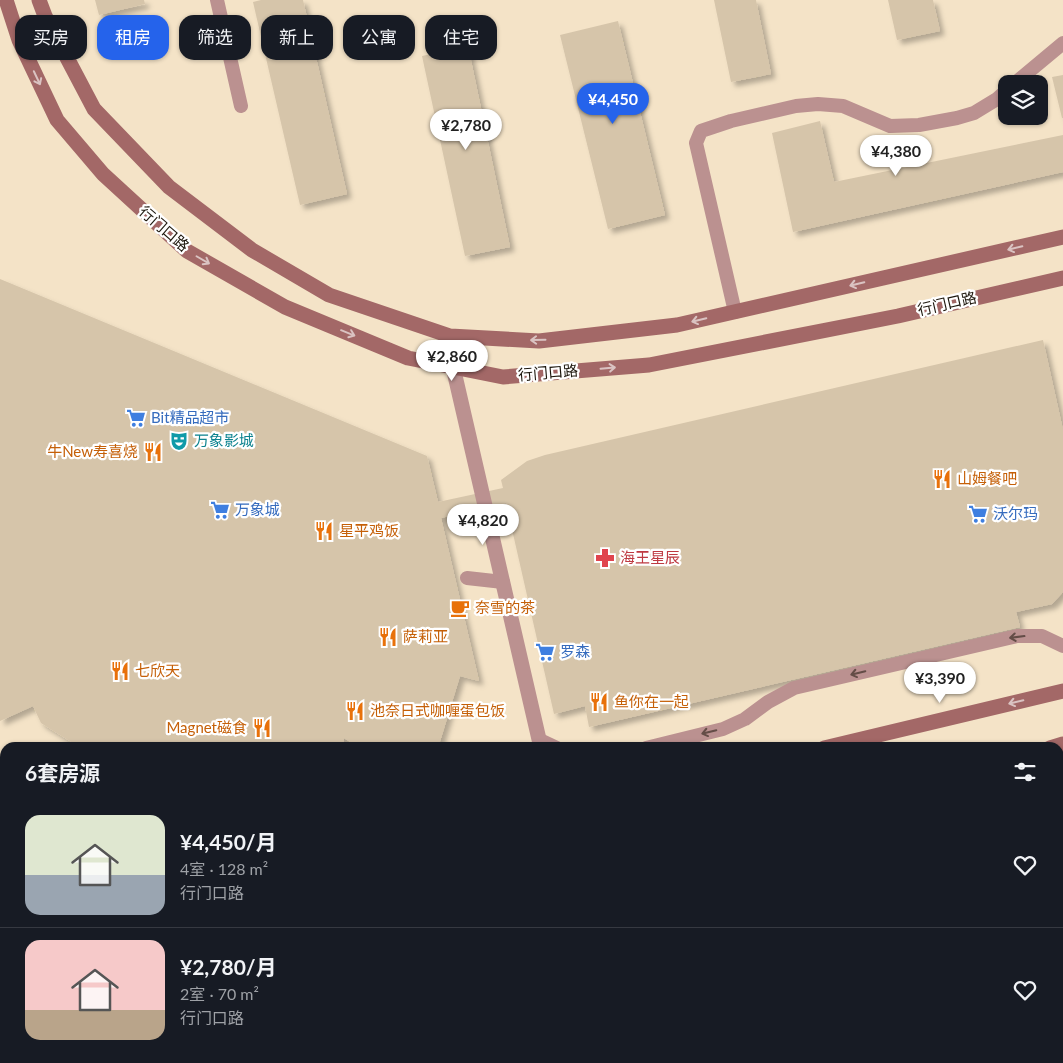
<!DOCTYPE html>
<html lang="zh">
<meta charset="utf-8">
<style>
body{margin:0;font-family:Lato,"Noto Sans SC",sans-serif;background:#20242c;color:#f1f3f6;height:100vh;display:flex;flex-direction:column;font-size:19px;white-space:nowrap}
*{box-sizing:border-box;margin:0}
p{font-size:16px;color:#9ea1a6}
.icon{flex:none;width:28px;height:28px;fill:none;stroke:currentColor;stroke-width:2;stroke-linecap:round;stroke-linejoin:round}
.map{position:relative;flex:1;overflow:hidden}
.panel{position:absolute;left:0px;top:742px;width:1064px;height:321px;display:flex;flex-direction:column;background:#171b24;border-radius:15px 15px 0 0;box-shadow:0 1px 4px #0004}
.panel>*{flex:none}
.guide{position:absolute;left:15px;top:15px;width:500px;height:45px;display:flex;gap:10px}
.fabs{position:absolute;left:998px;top:75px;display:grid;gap:10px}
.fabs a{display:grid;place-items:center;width:50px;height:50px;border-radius:10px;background:#171b24;box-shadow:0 1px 4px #0004;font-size:25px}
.price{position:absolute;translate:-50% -42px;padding:0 11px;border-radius:18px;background:#fff;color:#222;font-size:16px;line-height:32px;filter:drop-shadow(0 1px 2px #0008)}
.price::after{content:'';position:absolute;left:50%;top:30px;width:15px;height:11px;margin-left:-8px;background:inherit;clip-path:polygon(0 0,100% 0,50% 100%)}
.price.current{background:#2563eb;color:#fff}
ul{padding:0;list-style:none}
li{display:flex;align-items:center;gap:15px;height:125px;padding:0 25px}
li+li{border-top:1px solid #363941}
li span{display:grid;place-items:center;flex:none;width:140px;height:100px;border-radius:15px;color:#555}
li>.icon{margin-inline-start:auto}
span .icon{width:60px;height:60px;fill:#fffc;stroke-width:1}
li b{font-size:21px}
h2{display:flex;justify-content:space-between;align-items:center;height:60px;padding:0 25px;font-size:21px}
.pill{padding:0 18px;border-radius:15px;background:#171b24;box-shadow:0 1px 4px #0004;font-size:18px;line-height:45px}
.pill.current{background:#2563eb;color:#fff}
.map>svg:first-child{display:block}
</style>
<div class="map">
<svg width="1063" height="1063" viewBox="0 0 1063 1063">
<defs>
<filter id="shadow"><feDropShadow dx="4.5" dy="4.5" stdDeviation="2.5" flood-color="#0004"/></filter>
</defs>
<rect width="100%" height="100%" fill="#f4e3c7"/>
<path fill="#d6c5aa" filter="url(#shadow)" d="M 95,0 L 144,0 L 145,4 L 99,15 Z
M 261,0 L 303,0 L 347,194 L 300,205 L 253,2 Z
M 714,0 L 756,0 L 771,74 L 731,82 Z
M 888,0 L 933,0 L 940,31 L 897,40 Z
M 618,21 L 665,215 L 608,229 L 560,35 Z
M 468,46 L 510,247 L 465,256 L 422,56 Z
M 1063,75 L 1063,118 L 1062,118 L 1052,77 Z
M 820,121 L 834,182 L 1063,135 L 1063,172 L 793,232 L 772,133 Z
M 0,279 L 427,456 L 438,502 L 503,488 L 501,480 L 527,461 L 545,455 L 1043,340 L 1063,430 L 1063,592 L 1052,604 L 1016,612 L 1020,627 L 589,727 L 585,706 L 554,714 L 506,503 L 441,518 L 479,681 L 460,676 L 438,748 L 360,748 L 344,738 L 343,748 L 81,748 L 41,723 L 33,706 L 0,721 Z
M 1059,882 L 1063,895 L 1063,1002 L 1059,1003 Z
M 323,1059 L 352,1059 L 339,1063 L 324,1063 Z
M 380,1059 L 404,1059 L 398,1061 L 399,1063 L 381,1063 Z
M 422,1059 L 449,1059 L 451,1063 L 423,1063 Z
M 473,1059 L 529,1059 L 530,1063 L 465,1063 L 473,1060 Z
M 559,1059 L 690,1059 L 677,1063 L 560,1063 Z
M 707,1059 L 835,1059 L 823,1063 L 709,1063 Z"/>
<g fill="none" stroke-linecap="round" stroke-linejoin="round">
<path stroke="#bb9190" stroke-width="14" d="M 217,0 L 241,106
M 1014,84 L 1063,43
M 735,312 L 696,143 L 701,131 L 731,121 L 796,106 L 818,104 L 843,106 L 890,126 L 919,125 L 957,118 L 974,113 L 997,99 L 1006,91
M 467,578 L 503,582
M 540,740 L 557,748
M 646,748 L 723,729 L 745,719 L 768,702 L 794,688 L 1017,636 L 1042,636 L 1063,646
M 679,1059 L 680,1063"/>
<path stroke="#bb9190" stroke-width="15" d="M 453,367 L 541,748"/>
<path stroke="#a36867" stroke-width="15" d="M 6,0 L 19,40 L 57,120 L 103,174 L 187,251 L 285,307 L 408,358 L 503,377 L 649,365 L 898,316 L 1063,278
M 39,0 L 45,16 L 94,109 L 169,187 L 252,250 L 329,295 L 450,336 L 539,341 L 677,325 L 1063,237
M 824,748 L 1063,691
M 1050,748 L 1063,744
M 0,946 L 5,944
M 0,993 L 5,992"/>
<path stroke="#914a4b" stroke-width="15" d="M 0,1034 L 5,1041
M 18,1059 L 20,1063"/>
</g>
<defs><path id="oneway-shaft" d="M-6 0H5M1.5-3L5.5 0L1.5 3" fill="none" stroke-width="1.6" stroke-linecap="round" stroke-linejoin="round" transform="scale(1.25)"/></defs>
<g stroke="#dac3c2">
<use href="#oneway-shaft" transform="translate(37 78) rotate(65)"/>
<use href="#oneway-shaft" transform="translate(1015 248) rotate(167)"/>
<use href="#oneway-shaft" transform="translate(203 260) rotate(30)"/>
<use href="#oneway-shaft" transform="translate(857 284) rotate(167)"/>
<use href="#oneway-shaft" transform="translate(699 320) rotate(167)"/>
<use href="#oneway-shaft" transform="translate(348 333) rotate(22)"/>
<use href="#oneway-shaft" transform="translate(538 340) rotate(179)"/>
<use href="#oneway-shaft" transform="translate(608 368) rotate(-5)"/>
<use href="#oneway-shaft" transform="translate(1016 702) rotate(167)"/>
</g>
<g stroke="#644d47">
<use href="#oneway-shaft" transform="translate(1017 637) rotate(173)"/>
<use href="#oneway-shaft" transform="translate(858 673) rotate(167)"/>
<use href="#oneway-shaft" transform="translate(709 732) rotate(167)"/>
</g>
<defs>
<g id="supermarket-bare" transform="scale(1.5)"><path d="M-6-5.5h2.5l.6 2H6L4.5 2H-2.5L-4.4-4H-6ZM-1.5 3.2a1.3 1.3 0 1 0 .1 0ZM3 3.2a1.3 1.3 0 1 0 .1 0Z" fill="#3f7fe0" stroke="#fff" stroke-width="2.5" paint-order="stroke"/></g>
<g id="theatre-bare" transform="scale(1.5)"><path d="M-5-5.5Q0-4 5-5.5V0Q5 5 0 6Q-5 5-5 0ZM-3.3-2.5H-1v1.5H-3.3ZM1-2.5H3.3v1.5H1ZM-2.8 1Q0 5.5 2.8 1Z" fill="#0f9aa8" stroke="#fff" stroke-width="2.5" paint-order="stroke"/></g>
<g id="restaurant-bare" transform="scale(1.5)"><path d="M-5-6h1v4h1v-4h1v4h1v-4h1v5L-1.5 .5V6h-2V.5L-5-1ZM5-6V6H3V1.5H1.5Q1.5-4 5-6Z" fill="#e8710a" stroke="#fff" stroke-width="2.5" paint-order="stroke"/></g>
<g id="pharmacy-bare" transform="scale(1.5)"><path d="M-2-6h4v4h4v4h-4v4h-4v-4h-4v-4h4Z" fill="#e0444e" stroke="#fff" stroke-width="2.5" paint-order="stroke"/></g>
<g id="cafe-bare" transform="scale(1.5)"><path d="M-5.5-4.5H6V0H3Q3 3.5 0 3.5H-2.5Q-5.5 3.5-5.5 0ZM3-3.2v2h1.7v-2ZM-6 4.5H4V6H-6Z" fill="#e8710a" stroke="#fff" stroke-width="2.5" paint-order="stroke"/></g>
</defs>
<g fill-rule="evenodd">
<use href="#supermarket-bare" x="136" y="418"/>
<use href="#theatre-bare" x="179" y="441"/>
<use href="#restaurant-bare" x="153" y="452"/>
<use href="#restaurant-bare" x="942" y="479"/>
<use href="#supermarket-bare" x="220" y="510"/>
<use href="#supermarket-bare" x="978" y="514"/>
<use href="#restaurant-bare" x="324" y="531"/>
<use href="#pharmacy-bare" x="605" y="558"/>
<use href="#cafe-bare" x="460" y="608"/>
<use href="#restaurant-bare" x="388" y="637"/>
<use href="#supermarket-bare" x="545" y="652"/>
<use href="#restaurant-bare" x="120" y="671"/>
<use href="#restaurant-bare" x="599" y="702"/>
<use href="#restaurant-bare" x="355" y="711"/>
<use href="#restaurant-bare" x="262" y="728"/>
</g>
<g text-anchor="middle" stroke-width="4.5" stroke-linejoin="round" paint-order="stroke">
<g font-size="15" fill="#1c160c" stroke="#fff">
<text transform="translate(164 229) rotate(41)" y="5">行门口路</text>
<text transform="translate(947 304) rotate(-13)" y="5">行门口路</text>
<text transform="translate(548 373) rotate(-5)" y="5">行门口路</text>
</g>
<g font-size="15" fill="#366cbe" stroke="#fff" text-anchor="start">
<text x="151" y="423">Bit精品超市</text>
<text x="235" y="515">万象城</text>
<text x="993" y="519">沃尔玛</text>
<text x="560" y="657">罗森</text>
</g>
<g font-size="15" fill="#0d838f" stroke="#fff" text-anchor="start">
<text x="194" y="446">万象影城</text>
</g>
<g font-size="15" fill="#c56008" stroke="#fff" text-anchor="start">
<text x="138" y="457" text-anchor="end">牛New寿喜烧</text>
<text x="957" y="484">山姆餐吧</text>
<text x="339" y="536">星平鸡饭</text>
<text x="475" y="613">奈雪的茶</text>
<text x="403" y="642">萨莉亚</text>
<text x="135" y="676">七欣天</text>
<text x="614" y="707">鱼你在一起</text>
<text x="370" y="716">池奈日式咖喱蛋包饭</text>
<text x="247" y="733" text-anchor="end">Magnet磁食</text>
</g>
<g font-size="15" fill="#be3a42" stroke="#fff" text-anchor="start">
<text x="620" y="563">海王星辰</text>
</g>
</g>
</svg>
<div class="fabs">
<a><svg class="icon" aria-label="layers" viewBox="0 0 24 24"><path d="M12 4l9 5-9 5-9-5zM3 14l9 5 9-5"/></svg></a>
</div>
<b class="price current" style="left:613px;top:125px">¥4,450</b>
<b class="price" style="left:466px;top:151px">¥2,780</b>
<b class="price" style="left:896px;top:177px">¥4,380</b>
<b class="price" style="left:452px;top:382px">¥2,860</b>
<b class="price" style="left:483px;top:546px">¥4,820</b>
<b class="price" style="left:940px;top:704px">¥3,390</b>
<div class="guide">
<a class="pill">买房</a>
<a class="pill current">租房</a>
<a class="pill">筛选</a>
<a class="pill">新上</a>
<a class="pill">公寓</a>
<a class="pill">住宅</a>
</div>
<section class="panel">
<h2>6套房源<svg class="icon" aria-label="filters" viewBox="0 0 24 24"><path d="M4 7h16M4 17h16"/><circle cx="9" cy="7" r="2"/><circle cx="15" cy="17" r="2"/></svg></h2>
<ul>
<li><span style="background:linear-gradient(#dfe7d0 60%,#9aa5b1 0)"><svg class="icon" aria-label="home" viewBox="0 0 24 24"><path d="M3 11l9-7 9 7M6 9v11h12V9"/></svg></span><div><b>¥4,450/月</b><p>4室 · 128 m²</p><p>行门口路</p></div><svg class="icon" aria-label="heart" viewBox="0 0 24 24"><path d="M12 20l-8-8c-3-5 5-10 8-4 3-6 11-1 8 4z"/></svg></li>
<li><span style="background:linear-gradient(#f6c9c9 70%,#b9a48a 0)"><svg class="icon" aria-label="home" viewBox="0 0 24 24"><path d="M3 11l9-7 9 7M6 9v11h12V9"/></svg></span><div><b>¥2,780/月</b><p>2室 · 70 m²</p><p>行门口路</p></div><svg class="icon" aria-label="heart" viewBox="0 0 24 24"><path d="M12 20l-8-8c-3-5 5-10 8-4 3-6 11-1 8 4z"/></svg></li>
</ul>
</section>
</div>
